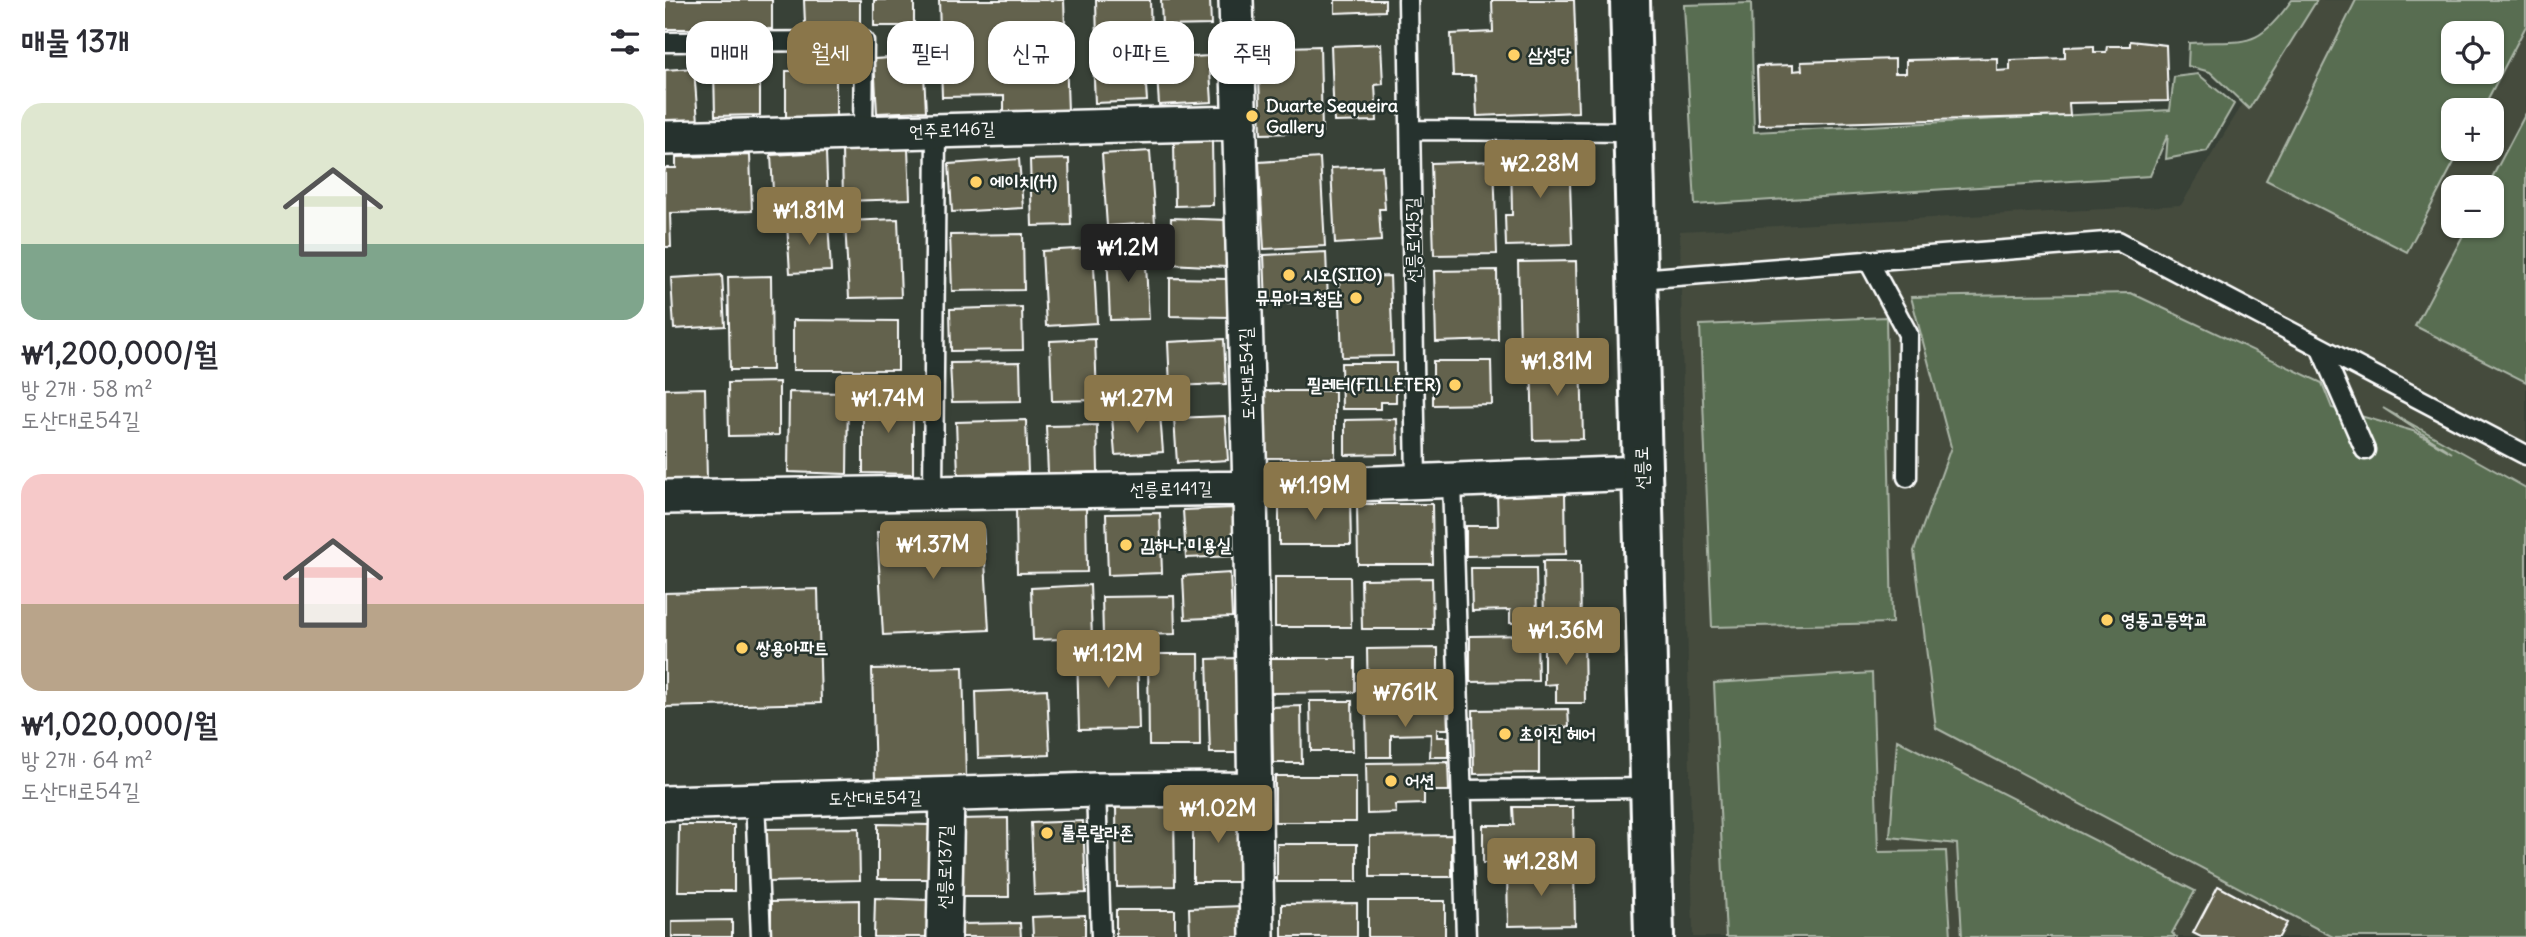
<!DOCTYPE html>
<html lang="ko">
<meta charset="utf-8">
<style>
body{margin:0;font-family:Delius,"Poor Story",sans-serif;background:#f7f7f7;color:#2b2b33;height:100vh;display:flex;flex-direction:column;font-size:26px;white-space:nowrap}
*{box-sizing:border-box;margin:0}
p{font-size:23px;color:#7c7c81}
.icon{flex:none;width:38px;height:38px;fill:none;stroke:currentColor;stroke-width:2;stroke-linecap:round;stroke-linejoin:round}
.map{position:relative;flex:1;overflow:hidden}
.drawer{display:flex;flex-direction:column;background:#fff;width:665px}
.drawer>*{flex:none}
.hud{position:absolute;left:21px;top:21px;width:665px;height:63px;display:flex;gap:14px}
.buttons{position:absolute;left:1776px;top:21px;display:grid;gap:14px}
.buttons a{display:grid;place-items:center;width:63px;height:63px;border-radius:14px;background:#fff;box-shadow:0 2px 5px #0004;font-size:35px}
.price{position:absolute;translate:-50% -60px;padding:0 16px;border-radius:7px;background:#8a764a;color:#fff;font-size:23px;line-height:46px;filter:drop-shadow(0 2px 4px #0008)}
.price::after{content:'';position:absolute;left:50%;top:42px;width:21px;height:16px;margin-left:-10px;background:inherit;clip-path:polygon(0 0,100% 0,50% 100%)}
.price.on{background:#222;color:#fff}
ul{padding:0;list-style:none}
li{display:grid;align-content:center;gap:14px;height:371px;padding:0 21px}
li span{display:grid;place-items:center;height:217px;border-radius:21px;color:#555}
li>.icon{margin-inline-start:auto}
span .icon{width:126px;height:126px;fill:#fffc;stroke-width:1}
li b{font-size:30px}
h2{display:flex;justify-content:space-between;align-items:center;height:84px;padding:0 21px;font-size:30px}
.pill{padding:0 24px;border-radius:21px;background:#fff;box-shadow:0 2px 5px #0004;font-size:24px;line-height:63px}
.pill.on{background:#8a764a;color:#fff}
main{display:flex;flex:1;min-height:0}
.map>svg:first-child{display:block}
</style>
<main>
<section class="drawer">
<h2>매물 13개<svg class="icon" aria-label="filters" viewBox="0 0 24 24"><path d="M4 7h16M4 17h16"/><circle cx="9" cy="7" r="2"/><circle cx="15" cy="17" r="2"/></svg></h2>
<ul>
<li><span style="background:linear-gradient(#dfe7d0 65%,#7fa58c 0)"><svg class="icon" aria-label="home" viewBox="0 0 24 24"><path d="M3 11l9-7 9 7M6 9v11h12V9"/></svg></span><div><b>₩1,200,000/월</b><p>방 2개 · 58 m²</p><p>도산대로54길</p></div></li>
<li><span style="background:linear-gradient(#f6c9c9 60%,#b9a48a 0)"><svg class="icon" aria-label="home" viewBox="0 0 24 24"><path d="M3 11l9-7 9 7M6 9v11h12V9"/></svg></span><div><b>₩1,020,000/월</b><p>방 2개 · 64 m²</p><p>도산대로54길</p></div></li>
</ul>
</section>
<div class="map">
<svg width="1861" height="937" viewBox="0 0 1861 937">
<rect width="100%" height="100%" fill="#384137"/>
<filter id="ink" filterUnits="userSpaceOnUse"><feTurbulence type="fractalNoise" baseFrequency=".0143" numOctaves="2"/><feDisplacementMap in="SourceGraphic" scale="14" xChannelSelector="R" yChannelSelector="G"/><feConvolveMatrix kernelMatrix="1 2 1 2 8 2 1 2 1" color-interpolation-filters="sRGB"/></filter>
<g filter="url(#ink)">
<path fill="#454b3e" fill-rule="evenodd" d="M 1641,0 L 1861,0 L 1861,937 L 1028,937 L 1015,231 L 1516,205 ZM 1788,33 L 1827,33 L 1827,72 L 1788,72 ZM 1788,110 L 1827,110 L 1827,149 L 1788,149 ZM 1788,187 L 1827,187 L 1827,226 L 1788,226 Z"/>
<path fill="#586d51" stroke="#acb6a8" stroke-width="2" fill-rule="evenodd" d="M 1627,0 L 1652,0 L 1584,109 L 1545,72 L 1523,66 L 1524,43 C 1583,40 1590,51 1627,0 Z
M 1691,0 L 1861,0 L 1861,26 L 1817,110 L 1788,110 L 1788,149 L 1796,149 L 1742,252 L 1601,180 ZM 1788,33 L 1827,33 L 1827,72 L 1788,72 Z
M 1086,3 L 1089,132 L 1505,110 L 1509,77 L 1533,74 L 1569,104 L 1542,151 L 1501,159 L 1503,134 L 1485,176 L 1030,205 L 1019,5 Z
M 1861,113 L 1861,382 L 1750,326 L 1803,226 L 1827,226 L 1827,187 L 1822,187 Z
M 1466,293 L 1657,383 L 1667,408 L 1748,431 L 1787,453 L 1718,408 L 1861,488 L 1861,937 L 1668,937 L 1271,728 L 1249,551 L 1286,447 L 1246,297 Z
M 1221,317 L 1227,623 L 1047,627 L 1035,325 Z
M 1207,673 L 1213,852 L 1281,851 L 1286,937 L 1061,937 L 1049,683 Z
M 1232,740 L 1530,891 L 1507,933 L 1511,937 L 1297,937 L 1292,844 L 1225,837 Z"/>
<path fill="#63624d" stroke="#fff" stroke-width="2" d="M 0,0 L 107,0 L 107,29 L 0,29 Z
M 139,0 L 195,0 L 195,24 L 140,24 Z
M 209,0 L 249,0 L 249,26 L 209,26 Z
M 274,0 L 399,0 L 403,111 L 339,113 L 339,96 L 277,97 Z
M 431,0 L 485,0 L 486,41 L 432,42 Z
M 496,0 L 545,0 L 546,25 L 497,26 Z
M 670,0 L 720,0 L 720,11 L 670,13 Z
M 827,0 L 909,0 L 913,112 L 812,116 L 810,76 L 788,76 L 786,34 L 828,32 Z
M 1465,41 L 1501,45 L 1503,101 L 1404,103 L 1405,116 L 1094,125 L 1092,66 L 1128,65 L 1128,71 L 1137,70 L 1136,62 L 1230,59 L 1230,73 L 1241,73 L 1241,60 L 1332,58 L 1332,71 L 1345,70 L 1345,60 L 1400,58 L 1400,47 L 1429,46 L 1429,52 L 1441,52 L 1442,46 L 1465,46 Z
M 716,44 L 718,84 L 710,85 L 712,121 L 669,122 L 666,46 Z
M 655,46 L 657,132 L 596,134 L 593,48 Z
M 479,55 L 482,101 L 430,103 L 428,57 Z
M 258,56 L 261,111 L 212,113 L 209,59 Z
M 544,56 L 547,102 L 494,105 L 491,59 Z
M 29,68 L 33,122 L 0,124 L 0,70 Z
M 49,69 L 95,69 L 95,115 L 50,116 Z
M 121,71 L 171,71 L 171,117 L 121,117 Z
M 509,141 L 547,141 L 548,205 L 510,206 Z
M 243,148 L 245,199 L 178,201 L 177,150 Z
M 485,151 L 490,223 L 442,226 L 437,154 Z
M 904,151 L 907,244 L 841,246 L 840,215 L 847,215 L 846,153 Z
M 161,152 L 163,206 L 109,209 L 106,155 Z
M 85,155 L 87,211 L 5,213 L 6,247 L 0,247 L 0,168 L 11,168 L 11,157 Z
M 655,158 L 660,246 L 599,249 L 594,162 Z
M 354,159 L 358,208 L 287,212 L 284,164 Z
M 404,159 L 406,225 L 367,226 L 365,160 Z
M 829,161 L 832,254 L 769,255 L 766,163 Z
M 717,166 L 720,209 L 714,209 L 716,241 L 670,244 L 666,168 Z
M 506,218 L 563,220 L 561,267 L 505,264 Z
M 233,219 L 236,297 L 184,298 L 180,221 Z
M 163,221 L 166,271 L 125,273 L 122,224 Z
M 358,234 L 359,290 L 287,291 L 285,235 Z
M 480,247 L 484,319 L 445,320 L 442,249 Z
M 428,248 L 432,323 L 381,326 L 377,251 Z
M 661,252 L 663,301 L 601,304 L 599,255 Z
M 911,261 L 913,346 L 855,347 L 853,262 Z
M 832,270 L 833,340 L 771,342 L 769,271 Z
M 57,275 L 60,326 L 9,329 L 6,278 Z
M 106,276 L 107,370 L 65,370 L 63,277 Z
M 725,276 L 728,356 L 677,357 L 674,278 Z
M 505,278 L 563,279 L 563,317 L 505,316 Z
M 357,307 L 358,350 L 286,351 L 285,309 Z
M 128,320 L 233,321 L 233,370 L 128,370 Z
M 430,339 L 432,400 L 387,401 L 385,341 Z
M 559,339 L 561,384 L 505,386 L 503,342 Z
M 916,355 L 918,439 L 868,440 L 866,356 Z
M 768,361 L 826,361 L 827,404 L 768,405 Z
M 355,362 L 356,401 L 287,402 L 285,363 Z
M 676,363 L 731,363 L 731,402 L 715,402 L 715,409 L 677,409 Z
M 114,382 L 114,435 L 64,436 L 63,383 Z
M 40,388 L 42,480 L 0,481 L 0,389 Z
M 600,391 L 670,391 L 670,458 L 600,458 Z
M 124,392 L 183,393 L 182,474 L 123,472 Z
M 198,397 L 248,397 L 248,474 L 198,473 Z
M 495,414 L 498,452 L 450,455 L 447,417 Z
M 560,416 L 563,460 L 512,463 L 509,418 Z
M 732,419 L 733,454 L 680,455 L 680,420 Z
M 361,420 L 363,472 L 293,474 L 291,422 Z
M 432,425 L 433,472 L 383,474 L 381,426 Z
M 900,493 L 901,554 L 801,556 L 801,526 L 833,526 L 832,494 Z
M 685,498 L 686,545 L 614,545 L 614,499 Z
M 692,504 L 767,504 L 768,564 L 693,564 Z
M 421,506 L 422,572 L 352,573 L 351,507 Z
M 568,508 L 570,556 L 521,558 L 518,510 Z
M 495,513 L 497,573 L 443,575 L 441,514 Z
M 318,527 L 324,630 L 218,635 L 212,532 Z
M 878,561 L 915,561 L 916,627 L 879,628 Z
M 806,568 L 871,568 L 872,623 L 845,623 L 845,610 L 807,611 Z
M 565,573 L 567,617 L 520,619 L 518,576 Z
M 610,577 L 685,577 L 686,627 L 610,627 Z
M 767,578 L 768,629 L 697,629 L 696,579 Z
M 425,585 L 427,638 L 368,640 L 366,588 Z
M 153,589 L 156,703 L 0,707 L 0,593 Z
M 509,596 L 510,634 L 438,636 L 437,597 Z
M 919,634 L 920,703 L 891,703 L 891,684 L 879,685 L 879,635 Z
M 872,635 L 873,681 L 805,682 L 805,636 Z
M 773,648 L 773,701 L 703,701 L 702,649 Z
M 472,650 L 474,729 L 414,730 L 412,652 Z
M 483,654 L 534,654 L 535,746 L 484,746 Z
M 572,658 L 576,753 L 545,753 L 542,659 Z
M 606,658 L 690,658 L 690,692 L 606,693 Z
M 298,667 L 301,778 L 210,780 L 207,669 Z
M 382,689 L 385,755 L 313,758 L 311,692 Z
M 645,701 L 687,701 L 688,751 L 646,751 Z
M 636,706 L 637,763 L 608,763 L 607,707 Z
M 701,709 L 782,709 L 783,729 L 772,729 L 772,737 L 783,737 L 783,757 L 765,757 L 766,734 L 726,735 L 726,757 L 702,757 Z
M 903,709 L 904,727 L 874,728 L 874,773 L 809,774 L 808,710 Z
M 783,762 L 784,791 L 759,791 L 759,804 L 730,805 L 731,813 L 702,814 L 701,763 Z
M 610,776 L 691,776 L 691,822 L 610,822 Z
M 509,806 L 510,886 L 452,887 L 451,807 Z
M 848,807 L 908,807 L 909,862 L 818,863 L 818,825 L 849,825 Z
M 528,808 L 578,808 L 578,882 L 528,882 Z
M 343,818 L 344,897 L 294,897 L 293,819 Z
M 418,821 L 421,893 L 369,895 L 366,823 Z
M 213,824 L 265,825 L 264,879 L 213,879 Z
M 14,825 L 69,825 L 69,891 L 13,891 Z
M 194,828 L 195,880 L 102,882 L 101,829 Z
M 787,835 L 787,877 L 705,877 L 705,836 Z
M 612,844 L 692,844 L 692,882 L 612,882 Z
M 909,870 L 910,925 L 843,926 L 842,871 Z
M 1553,886 L 1622,923 L 1614,937 L 1536,937 L 1528,933 Z
M 210,898 L 263,900 L 262,937 L 209,937 Z
M 194,900 L 194,937 L 106,937 L 106,902 Z
M 703,901 L 780,901 L 780,937 L 703,937 Z
M 692,903 L 692,937 L 617,937 L 617,904 Z
M 577,906 L 578,937 L 525,937 L 524,908 Z
M 451,910 L 510,910 L 510,937 L 451,937 Z
M 420,915 L 420,937 L 368,937 L 367,917 Z
M 67,920 L 67,937 L 7,937 L 7,921 Z
M 355,923 L 356,937 L 295,937 L 295,924 Z"/>
<g fill="none" stroke-linecap="round" stroke-linejoin="round">
<g stroke="#fff" stroke-width="23">
<path id="service" d="M 743,0 L 751,481
M 0,42 L 199,41 L 198,133
M 746,130 L 969,132
M 1203,260 L 1243,334 L 1242,477
M 974,279 L 1453,241 L 1861,455
M 1655,347 L 1700,450
M 787,480 L 801,937
M 268,493 L 271,131
M 431,790 L 436,937
M 798,790 L 987,788
M 90,800 L 96,937"/>
</g>
<g stroke="#fff" stroke-width="38">
<path id="minor" d="M 571,0 L 585,488 L 592,937
M 0,138 L 575,123
M 0,497 L 585,488 L 977,473
M 0,803 L 431,790 L 588,789
M 279,937 L 282,796"/>
</g>
<g stroke="#fff" stroke-width="44">
<path id="secondary" d="M 965,0 L 989,937"/>
</g>
<use href="#service" stroke="#26332d" stroke-width="18"/>
<use href="#minor" stroke="#26332d" stroke-width="33"/>
<use href="#secondary" stroke="#26332d" stroke-width="38"/>
</g>
</g>
<g fill="#ffd166" stroke="#26332d" stroke-width="2.5">
<circle cx="849" cy="55" r="7"/>
<circle cx="587" cy="116" r="7"/>
<circle cx="311" cy="182" r="7"/>
<circle cx="624" cy="275" r="7"/>
<circle cx="691" cy="298" r="7"/>
<circle cx="790" cy="385" r="7"/>
<circle cx="461" cy="545" r="7"/>
<circle cx="1442" cy="620" r="7"/>
<circle cx="77" cy="648" r="7"/>
<circle cx="840" cy="734" r="7"/>
<circle cx="726" cy="781" r="7"/>
<circle cx="382" cy="833" r="7"/>
</g>
<g text-anchor="middle" stroke-width="5" stroke-linejoin="round" paint-order="stroke">
<g font-size="18" font-weight="bold" fill="#fff" stroke="#26332d" text-anchor="start">
<text x="863" y="61">삼성당</text>
<text x="601" y="112">Duarte Sequeira<tspan x="601" dy="21">Gallery</tspan></text>
<text x="325" y="188">에이치(H)</text>
<text x="638" y="281">시오(SIIO)</text>
<text x="677" y="304" text-anchor="end">뮤뮤아크청담</text>
<text x="776" y="391" text-anchor="end">필레터(FILLETER)</text>
<text x="475" y="551">김하나 미용실</text>
<text x="1456" y="626">영동고등학교</text>
<text x="91" y="654">쌍용아파트</text>
<text x="854" y="740">초이진 헤어</text>
<text x="740" y="787">어션</text>
<text x="396" y="839">룰루랄라존</text>
</g>
<g font-size="18" fill="#fff" stroke="#26332d">
<text transform="translate(287 130) rotate(-2)" y="6">언주로146길</text>
<text transform="translate(748 240) rotate(-91)" y="6">선릉로145길</text>
<text transform="translate(582 374) rotate(-92)" y="6">도산대로54길</text>
<text transform="translate(977 468) rotate(-91)" y="6">선릉로</text>
<text transform="translate(506 489) rotate(-1)" y="6">선릉로141길</text>
<text transform="translate(210 798) rotate(-1)" y="6">도산대로54길</text>
<text transform="translate(280 867) rotate(-89)" y="6">선릉로137길</text>
</g>
</g>
</svg>
<div class="buttons">
<a><svg class="icon" aria-label="locate" viewBox="0 0 24 24"><circle cx="12" cy="12" r="6"/><path d="M12 2v4M12 18v4M2 12h4M18 12h4"/></svg></a>
<a>+</a>
<a>−</a>
</div>
<b class="price" style="left:875px;top:200px">₩2.28M</b>
<b class="price" style="left:144px;top:247px">₩1.81M</b>
<b class="price on" style="left:463px;top:284px">₩1.2M</b>
<b class="price" style="left:892px;top:398px">₩1.81M</b>
<b class="price" style="left:223px;top:435px">₩1.74M</b>
<b class="price" style="left:472px;top:435px">₩1.27M</b>
<b class="price" style="left:650px;top:522px">₩1.19M</b>
<b class="price" style="left:268px;top:581px">₩1.37M</b>
<b class="price" style="left:901px;top:667px">₩1.36M</b>
<b class="price" style="left:443px;top:690px">₩1.12M</b>
<b class="price" style="left:740px;top:729px">₩761K</b>
<b class="price" style="left:553px;top:845px">₩1.02M</b>
<b class="price" style="left:876px;top:898px">₩1.28M</b>
<div class="hud">
<a class="pill">매매</a>
<a class="pill on">월세</a>
<a class="pill">필터</a>
<a class="pill">신규</a>
<a class="pill">아파트</a>
<a class="pill">주택</a>
</div>
</div>
</main>
